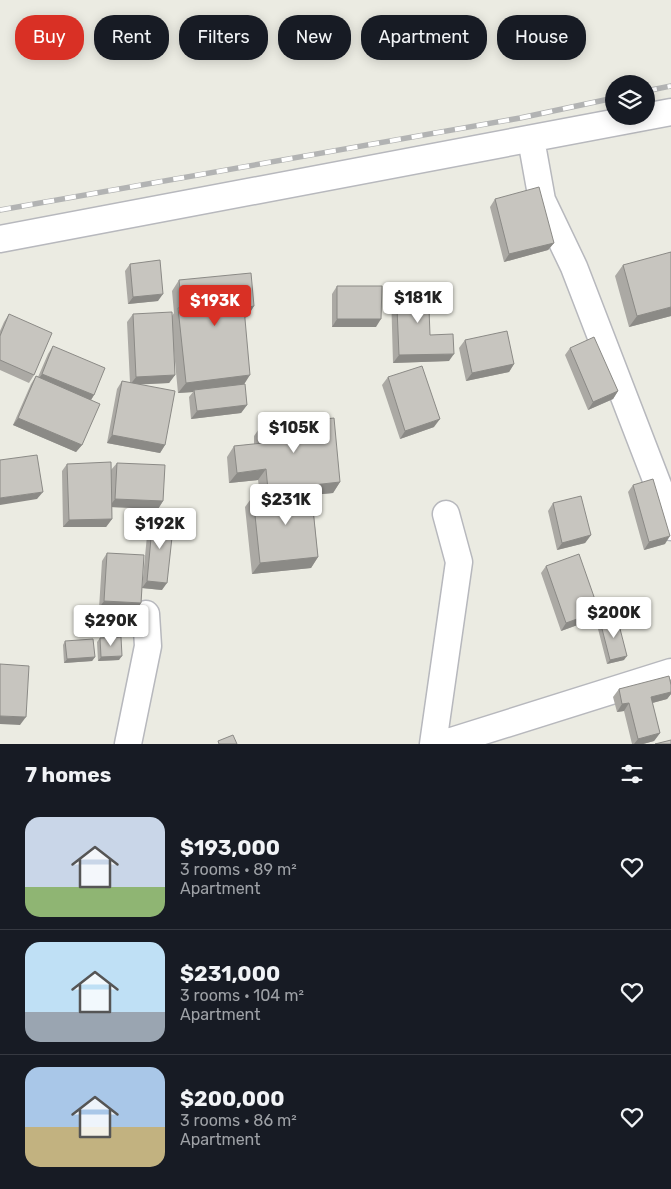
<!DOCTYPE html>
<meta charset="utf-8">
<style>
body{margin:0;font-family:Rubik,sans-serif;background:#20242c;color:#f1f3f6;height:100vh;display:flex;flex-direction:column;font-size:19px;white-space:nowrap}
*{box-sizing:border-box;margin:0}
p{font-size:16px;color:#9ea1a6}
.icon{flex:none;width:28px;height:28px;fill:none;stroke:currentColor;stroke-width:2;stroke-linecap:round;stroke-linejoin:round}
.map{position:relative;height:744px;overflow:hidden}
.details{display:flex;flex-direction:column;background:#171b24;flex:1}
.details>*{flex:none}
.top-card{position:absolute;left:15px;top:15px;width:641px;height:45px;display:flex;gap:10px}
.tools{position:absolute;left:605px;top:75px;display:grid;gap:10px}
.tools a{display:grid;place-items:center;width:50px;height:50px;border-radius:50%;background:#171b24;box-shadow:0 2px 12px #0003;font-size:25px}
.price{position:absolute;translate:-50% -42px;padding:0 11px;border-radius:5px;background:#fff;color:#222;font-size:16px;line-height:32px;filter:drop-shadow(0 1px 2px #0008)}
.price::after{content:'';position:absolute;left:50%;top:30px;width:15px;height:11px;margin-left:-8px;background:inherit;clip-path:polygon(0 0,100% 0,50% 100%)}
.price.selected{background:#d93025;color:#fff}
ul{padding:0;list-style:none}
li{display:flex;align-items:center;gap:15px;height:125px;padding:0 25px}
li+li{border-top:1px solid #363941}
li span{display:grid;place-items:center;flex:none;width:140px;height:100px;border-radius:15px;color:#555}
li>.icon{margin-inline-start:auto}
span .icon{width:60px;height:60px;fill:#fffc;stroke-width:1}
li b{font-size:21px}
h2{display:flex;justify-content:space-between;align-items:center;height:60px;padding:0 25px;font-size:21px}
.chip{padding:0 18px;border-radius:20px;background:#171b24;box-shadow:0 2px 12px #0003;font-size:18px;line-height:45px}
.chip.selected{background:#d93025;color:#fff}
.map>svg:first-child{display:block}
</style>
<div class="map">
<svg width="671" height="744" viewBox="0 0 671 744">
<rect width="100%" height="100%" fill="#ebebe2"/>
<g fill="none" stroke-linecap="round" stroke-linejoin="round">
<g stroke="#b7b8bd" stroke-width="29">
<path id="minor" d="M 531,139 L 542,200 L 574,267 L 665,503 L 671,527
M 0,239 L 671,112
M 128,744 L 148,646 L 146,614
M 433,744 L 459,562 L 446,514
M 442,744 L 671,672"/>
</g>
<use href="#minor" stroke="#fff" stroke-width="26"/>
<g stroke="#b2b3b3" stroke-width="5.5">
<path id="rail" d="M 646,91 L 671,86
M 0,210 L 520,118 L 614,98"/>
</g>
<use href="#rail" stroke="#fff" stroke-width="4" stroke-dasharray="11" stroke-linecap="butt"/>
</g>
<path fill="#aba9a4" d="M 495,199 L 554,243 L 548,250 L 504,262 L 490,207 Z
M 130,264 L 158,301 L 128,304 L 125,271 Z
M 623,265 L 671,316 L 629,327 L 615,276 Z
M 179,280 L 254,306 L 247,317 L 244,318 L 244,384 L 247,405 L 241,413 L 191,419 L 189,397 L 193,392 L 178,393 L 174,351 L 175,375 L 169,383 L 140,384 L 165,445 L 160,453 L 107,443 L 117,389 L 122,381 L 130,383 L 127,322 L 133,314 L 172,316 L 174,313 L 172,291 Z
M 396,285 L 430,335 L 449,361 L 393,363 L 391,293 Z
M 337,286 L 376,327 L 332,327 L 332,294 Z
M 9,314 L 34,375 L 29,383 L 0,370 L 0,331 L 4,322 Z
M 465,340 L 514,364 L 509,372 L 466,381 L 459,348 Z
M 53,346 L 94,395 L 91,400 L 82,445 L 76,452 L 13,425 L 31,384 L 36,376 L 38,377 L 48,354 Z
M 570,348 L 618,391 L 613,399 L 588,410 L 565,355 Z
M 388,377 L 434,427 L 400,439 L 382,385 Z
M 261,426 L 340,482 L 333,493 L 312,495 L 318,557 L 311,568 L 252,574 L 245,507 L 253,496 L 260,495 L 258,480 L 229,483 L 227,457 L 234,446 L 254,444 L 254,436 Z
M 117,463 L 163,501 L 158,509 L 112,507 L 112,519 L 106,527 L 63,527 L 62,471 L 67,464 L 111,470 Z
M 633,485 L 665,544 L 644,550 L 628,492 Z
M 553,503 L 591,535 L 585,543 L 557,550 L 548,511 Z
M 153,517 L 162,590 L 142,588 L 141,603 L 136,611 L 99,608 L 102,561 L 107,553 L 142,588 L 148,525 Z
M 546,566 L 594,619 L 561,631 L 541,573 Z
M 600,621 L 624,660 L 607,664 L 597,625 Z
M 100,638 L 119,660 L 98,661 L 97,642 Z
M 65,641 L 95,657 L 92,661 L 64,663 L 63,645 Z
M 671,679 L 671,694 L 667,699 L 652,703 L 660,733 L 654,741 L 643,744 L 632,744 L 624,711 L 617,712 L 613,697 L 619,689 L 670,680 Z"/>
<path fill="#8b8a86" d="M 554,243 L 548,250 L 504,262 L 509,254 Z
M 163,294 L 158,301 L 128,304 L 133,297 Z
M 254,306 L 247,317 L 236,319 L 244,308 Z
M 671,307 L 671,316 L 629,327 L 637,316 Z
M 337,319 L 381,319 L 376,327 L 332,327 Z
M 454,354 L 449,361 L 393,363 L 399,355 Z
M 514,364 L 509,372 L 466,381 L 472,373 Z
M 42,374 L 94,395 L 89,403 L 36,382 Z
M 175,375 L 169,383 L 130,385 L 136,377 Z
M 250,375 L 243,386 L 194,390 L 193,392 L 178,393 L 186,383 Z
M 618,391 L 613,399 L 588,410 L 593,402 Z
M 247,405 L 241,413 L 191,419 L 197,411 Z
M 18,418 L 82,445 L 76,452 L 13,425 Z
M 440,419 L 434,427 L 400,439 L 405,431 Z
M 112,435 L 165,445 L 160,453 L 107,443 Z
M 266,469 L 258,480 L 229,483 L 237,473 Z
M 340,482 L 333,493 L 260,500 L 268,490 Z
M 43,492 L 37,499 L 0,505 L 0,498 Z
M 115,499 L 163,501 L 158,509 L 109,507 Z
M 112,519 L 106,527 L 63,527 L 69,520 Z
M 591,535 L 585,543 L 557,550 L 562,543 Z
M 670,536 L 665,544 L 644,550 L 649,542 Z
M 318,557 L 311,568 L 252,574 L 260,563 Z
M 147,581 L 167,583 L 162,590 L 142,588 Z
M 104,601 L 141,603 L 136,611 L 99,608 Z
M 599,611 L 594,619 L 561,631 L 566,623 Z
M 122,656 L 119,660 L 98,661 L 101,657 Z
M 627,656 L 624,660 L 607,664 L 610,660 Z
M 95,657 L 92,661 L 64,663 L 67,659 Z
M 671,692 L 671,694 L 667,699 L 645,705 L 651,697 Z
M 629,703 L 624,711 L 617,712 L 622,704 Z
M 0,716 L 26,717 L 20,725 L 0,724 Z
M 660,733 L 654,741 L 643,744 L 634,744 L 638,739 Z"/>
<path fill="#c7c5bf" stroke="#8b8a86" d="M 539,187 L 554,243 L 509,254 L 495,199 Z
M 671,252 L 671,307 L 637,316 L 623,265 Z
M 160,260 L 163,294 L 133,297 L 130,264 Z
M 251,273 L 254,306 L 244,308 L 250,375 L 186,383 L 178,308 L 182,307 L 179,280 Z
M 428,283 L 430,335 L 453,334 L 454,354 L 399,355 L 396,285 Z
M 337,286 L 382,286 L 381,319 L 337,319 Z
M 172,312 L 175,375 L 136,377 L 133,314 Z
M 9,314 L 52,333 L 34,375 L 0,360 L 0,336 Z
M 507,331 L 514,364 L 472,373 L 465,340 Z
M 594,337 L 618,391 L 593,402 L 570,348 Z
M 53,346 L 105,368 L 94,395 L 42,374 Z
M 422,366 L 440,419 L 405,431 L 388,377 Z
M 36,376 L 100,404 L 82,445 L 18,418 Z
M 122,381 L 175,391 L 165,445 L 112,435 Z
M 245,384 L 247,405 L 197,411 L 194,390 Z
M 334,418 L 340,482 L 268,490 L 266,469 L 237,473 L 234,446 L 263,443 L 261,426 Z
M 37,455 L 43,492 L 0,498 L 0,460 Z
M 111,462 L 112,519 L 69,520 L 67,464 Z
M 117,463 L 165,465 L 163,501 L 115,499 Z
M 653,479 L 670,536 L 649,542 L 633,485 Z
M 311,490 L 318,557 L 260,563 L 253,496 Z
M 581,496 L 591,535 L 562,543 L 553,503 Z
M 153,517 L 174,519 L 167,583 L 147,581 Z
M 107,553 L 144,555 L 141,603 L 104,601 Z
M 579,554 L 599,611 L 566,623 L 546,566 Z
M 617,617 L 627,656 L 610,660 L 600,621 Z
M 121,637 L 122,656 L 101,657 L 100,638 Z
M 93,639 L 95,657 L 67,659 L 65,641 Z
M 0,664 L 29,666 L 26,717 L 0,716 Z
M 669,676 L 671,685 L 671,692 L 651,697 L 660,733 L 638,739 L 629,703 L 622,704 L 619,689 Z
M 233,735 L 237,744 L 219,744 L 218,741 Z
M 671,740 L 671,744 L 655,744 Z"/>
</svg>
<div class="tools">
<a><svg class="icon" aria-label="layers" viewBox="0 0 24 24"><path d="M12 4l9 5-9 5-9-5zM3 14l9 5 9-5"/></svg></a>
</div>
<b class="price" style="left:418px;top:324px">$181K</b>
<b class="price selected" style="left:215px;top:327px">$193K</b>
<b class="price" style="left:294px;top:454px">$105K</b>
<b class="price" style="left:286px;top:526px">$231K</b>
<b class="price" style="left:160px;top:550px">$192K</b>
<b class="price" style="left:614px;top:639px">$200K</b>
<b class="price" style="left:111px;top:647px">$290K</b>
<div class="top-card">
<a class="chip selected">Buy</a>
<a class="chip">Rent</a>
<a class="chip">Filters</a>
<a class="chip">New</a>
<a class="chip">Apartment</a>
<a class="chip">House</a>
</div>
</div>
<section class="details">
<h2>7 homes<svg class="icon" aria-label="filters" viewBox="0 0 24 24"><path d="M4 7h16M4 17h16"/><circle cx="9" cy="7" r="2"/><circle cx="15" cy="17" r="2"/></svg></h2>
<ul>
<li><span style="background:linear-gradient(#c9d6e8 70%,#8fb573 0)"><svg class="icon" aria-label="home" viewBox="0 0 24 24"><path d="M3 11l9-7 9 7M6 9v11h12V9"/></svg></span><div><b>$193,000</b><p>3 rooms · 89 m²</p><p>Apartment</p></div><svg class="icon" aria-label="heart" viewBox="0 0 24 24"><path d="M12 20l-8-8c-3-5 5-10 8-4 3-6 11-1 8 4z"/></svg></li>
<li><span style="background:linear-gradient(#bfe0f5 70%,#9aa5b1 0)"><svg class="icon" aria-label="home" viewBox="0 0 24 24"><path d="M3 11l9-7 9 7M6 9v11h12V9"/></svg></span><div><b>$231,000</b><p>3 rooms · 104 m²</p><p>Apartment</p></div><svg class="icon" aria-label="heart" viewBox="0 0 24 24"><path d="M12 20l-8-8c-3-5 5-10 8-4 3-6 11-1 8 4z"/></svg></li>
<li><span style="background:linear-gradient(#a9c7e8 60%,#c2b280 0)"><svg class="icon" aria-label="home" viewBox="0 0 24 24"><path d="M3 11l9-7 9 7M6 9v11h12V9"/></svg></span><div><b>$200,000</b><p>3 rooms · 86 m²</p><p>Apartment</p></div><svg class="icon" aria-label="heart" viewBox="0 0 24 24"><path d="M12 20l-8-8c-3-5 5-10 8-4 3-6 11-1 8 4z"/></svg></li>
</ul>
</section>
